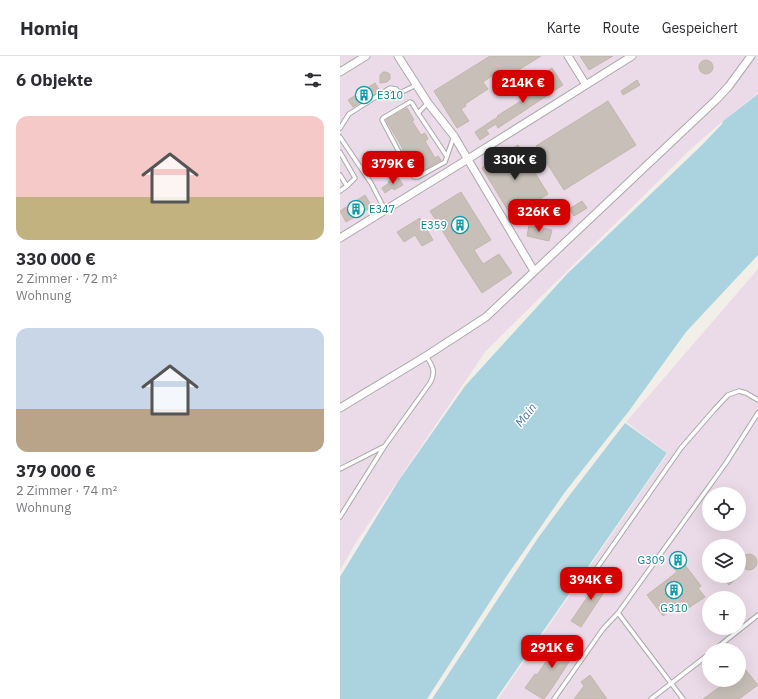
<!DOCTYPE html>
<html lang="de">
<meta charset="utf-8">
<style>
body{margin:0;font-family:"IBM Plex Sans",sans-serif;background:#f2f2f3;color:#2b2b33;height:100vh;display:flex;flex-direction:column;font-size:15px;white-space:nowrap}
*{box-sizing:border-box;margin:0}
p{font-size:13px;color:#7c7c81}
.icon{flex:none;width:22px;height:22px;fill:none;stroke:currentColor;stroke-width:2;stroke-linecap:round;stroke-linejoin:round}
.map{position:relative;flex:1;overflow:hidden}
.details{display:flex;flex-direction:column;background:#fff;width:340px}
.details>*{flex:none}
.tools{position:absolute;left:362px;top:431px;display:grid;gap:8px}
.tools a{display:grid;place-items:center;width:44px;height:44px;border-radius:50%;background:#fff;box-shadow:0 4px 16px #0002;font-size:20px}
.price{position:absolute;translate:-50% -34px;padding:0 9px;border-radius:8px;background:#d40000;color:#fff;font-size:13px;line-height:26px;filter:drop-shadow(0 1px 2px #0008)}
.price::after{content:'';position:absolute;left:50%;top:24px;width:12px;height:9px;margin-left:-6px;background:inherit;clip-path:polygon(0 0,100% 0,50% 100%)}
.price.active{background:#222;color:#fff}
ul{padding:0;list-style:none}
li{display:grid;align-content:center;gap:8px;height:212px;padding:0 16px}
li span{display:grid;place-items:center;height:124px;border-radius:12px;color:#555}
li>.icon{margin-inline-start:auto}
span .icon{width:72px;height:72px;fill:#fffc;stroke-width:1}
li b{font-size:17px}
h2{display:flex;justify-content:space-between;align-items:center;height:48px;padding:0 16px;font-size:17px}
header{display:flex;align-items:center;gap:24px;box-sizing:border-box;height:56px;padding:0 20px;background:#fff;border-bottom:1px solid #e1e1e2}
header strong{font-size:19px}
nav{display:flex;gap:22px;margin-inline-start:auto;font-size:14px}
main{display:flex;flex:1;min-height:0}
.map>svg:first-child{display:block}
</style>
<header>
<strong>Homiq</strong>
<nav><a>Karte</a><a>Route</a><a>Gespeichert</a></nav>
</header>
<main>
<section class="details">
<h2>6 Objekte<svg class="icon" aria-label="filters" viewBox="0 0 24 24"><path d="M4 7h16M4 17h16"/><circle cx="9" cy="7" r="2"/><circle cx="15" cy="17" r="2"/></svg></h2>
<ul>
<li><span style="background:linear-gradient(#f6c9c9 65%,#c2b280 0)"><svg class="icon" aria-label="home" viewBox="0 0 24 24"><path d="M3 11l9-7 9 7M6 9v11h12V9"/></svg></span><div><b>330 000 €</b><p>2 Zimmer · 72 m²</p><p>Wohnung</p></div></li>
<li><span style="background:linear-gradient(#c9d6e8 65%,#b9a48a 0)"><svg class="icon" aria-label="home" viewBox="0 0 24 24"><path d="M3 11l9-7 9 7M6 9v11h12V9"/></svg></span><div><b>379 000 €</b><p>2 Zimmer · 74 m²</p><p>Wohnung</p></div></li>
</ul>
</section>
<div class="map">
<svg width="418" height="643" viewBox="0 0 418 643">
<rect width="100%" height="100%" fill="#f2efe9"/>
<path fill="#ebdbe8" fill-rule="evenodd" d="M 0,0 L 418,0 L 418,37 L 383,65 L 351,93 L 145,296 L 17,485 L 0,514 Z
M 418,213 L 418,643 L 158,643 L 328,397 L 286,366 ZM 369,438 L 399,438 L 399,468 L 369,468 ZM 369,490 L 399,490 L 399,520 L 369,520 ZM 369,542 L 399,542 L 399,572 L 369,572 ZM 369,594 L 399,594 L 399,624 L 369,624 Z"/>
<path fill="#aad3df" d="M 418,38 L 418,199 L 346,276 L 289,355 L 225,436 L 166,521 L 87,643 L 0,643 L 0,521 L 59,424 L 125,330 L 227,218 L 361,90 L 382,68 L 383,65 Z
M 285,367 L 327,397 L 156,643 L 92,643 L 198,482 L 229,440 Z"/>
<path fill="#c7bfb8" stroke="#c4b6ab" d="M 150,0 L 201,0 L 161,25 L 156,17 L 143,26 L 148,33 L 125,48 L 126,50 L 121,53 L 129,65 L 117,72 L 94,35 Z
M 240,0 L 273,0 L 249,14 Z
M359 11a7 7 0 1 1 14 0a7 7 0 1 1-14 0Z
M 212,12 L 223,29 L 158,72 L 156,68 L 146,74 L 149,78 L 140,84 L 135,76 L 153,64 L 158,61 L 157,60 L 189,40 L 189,41 L 210,27 L 204,17 Z
M 43,16 L 46,16 L 50,18 L 50,23 L 47,26 L 40,27 L 40,19 Z
M 297,24 L 300,29 L 283,39 L 281,35 Z
M 35,27 L 40,35 L 13,51 L 8,44 Z
M 268,45 L 296,89 L 224,134 L 196,90 Z
M 67,52 L 74,64 L 72,65 L 81,79 L 85,77 L 88,83 L 85,85 L 95,102 L 98,100 L 101,104 L 84,114 L 82,110 L 76,114 L 72,107 L 69,109 L 62,94 L 63,93 L 46,64 Z
M 178,89 L 208,138 L 172,161 L 142,112 Z
M 58,121 L 63,129 L 54,134 L 52,132 L 45,137 L 42,132 L 49,127 L 48,126 Z
M 121,136 L 151,184 L 134,194 L 143,208 L 159,198 L 172,217 L 142,237 L 120,203 L 90,155 Z
M 25,139 L 32,151 L 6,166 L 0,155 Z
M 242,145 L 247,152 L 234,160 L 229,153 Z
M 80,162 L 93,184 L 82,190 L 75,179 L 64,186 L 57,176 Z
M 189,169 L 212,174 L 209,185 L 187,180 Z
M 343,497 L 346,502 L 342,505 L 361,530 L 358,532 L 365,541 L 347,553 L 342,545 L 323,560 L 307,539 L 337,516 L 329,507 Z
M401 506a8 8 0 1 1 16 0a8 8 0 1 1-16 0Z
M 264,517 L 270,521 L 265,528 L 268,530 L 241,571 L 231,565 L 259,524 L 260,524 Z
M 382,520 L 400,520 L 389,529 Z
M 222,582 L 238,592 L 212,632 L 204,643 L 203,643 L 185,632 L 195,618 L 197,619 Z
M 405,613 L 418,629 L 399,643 L 363,643 L 381,630 L 379,628 L 384,624 L 386,624 L 388,626 L 391,624 L 399,624 L 399,618 Z
M 250,619 L 267,643 L 234,643 L 244,630 L 241,626 Z"/>
<g fill="none" stroke-linecap="round" stroke-linejoin="round">
<g stroke="#a9a9a9" stroke-width="5.5">
<path id="service" d="M 88,47 L 78,57 L 72,47 L 70,46 L 43,62 L 42,64 L 67,111 L 74,121 L 78,121 L 105,106 L 114,80
M 78,57 L 106,99
M 0,72 L 9,58 L 50,32 L 56,33 L 60,37 L 76,29
M 0,81 L 31,127 L 45,154
M 0,96 L 15,122 L 7,130
M 0,119 L 7,130 L 0,135
M 0,413 L 43,391
M 0,461 L 44,391 L 90,327 C 96,316 93,310 86,300
M 257,512 L 341,392 L 374,354 L 388,339 L 399,335 L 406,337 L 418,344
M 278,557 L 343,643
M 374,594 L 418,559
M 214,643 L 263,573 L 278,557 L 386,407 L 418,357
M 311,643 L 369,598"/>
</g>
<g stroke="#a9a9a9" stroke-width="9">
<path id="minor" d="M 58,0 L 88,47 L 114,80 L 194,215
M 228,0 L 246,29
M 0,16 L 26,0
M 0,182 L 128,103 L 292,0
M 0,352 L 86,300 L 146,261 L 376,44 L 389,30 L 411,0"/>
</g>
<use href="#service" stroke="#fff" stroke-width="3.5"/>
<use href="#minor" stroke="#fff" stroke-width="7"/>
</g>
<defs>
<g id="building-ring" transform="scale(0.9)"><circle r="9.5" fill="#fff" stroke="#0f9aa8" stroke-width="1.5"/><path d="M-4-6H4V6H1V3H-1V6H-4ZM-2.5-4.3h1.7v1.8h-1.7ZM.8-4.3h1.7v1.8H.8ZM-2.5-1h1.7V.8h-1.7ZM.8-1h1.7V.8H.8Z" fill="#0f9aa8"/></g>
</defs>
<g fill-rule="evenodd">
<use href="#building-ring" x="24" y="39"/>
<use href="#building-ring" x="16" y="153"/>
<use href="#building-ring" x="120" y="169"/>
<use href="#building-ring" x="338" y="504"/>
<use href="#building-ring" x="334" y="534"/>
</g>
<g text-anchor="middle" stroke-width="3" stroke-linejoin="round" paint-order="stroke">
<g font-size="11" fill="#0d838f" stroke="#fff" text-anchor="start">
<text x="37" y="43">E310</text>
<text x="29" y="157">E347</text>
<text x="107" y="173" text-anchor="end">E359</text>
<text x="325" y="508" text-anchor="end">G309</text>
<text x="334" y="556" text-anchor="middle">G310</text>
</g>
<g font-size="12" font-style="italic" fill="#4a7aab" stroke="#fff">
<text transform="translate(186 359) rotate(-52)" y="4">Main</text>
</g>
</g>
</svg>
<div class="tools">
<a><svg class="icon" aria-label="locate" viewBox="0 0 24 24"><circle cx="12" cy="12" r="6"/><path d="M12 2v4M12 18v4M2 12h4M18 12h4"/></svg></a>
<a><svg class="icon" aria-label="layers" viewBox="0 0 24 24"><path d="M12 4l9 5-9 5-9-5zM3 14l9 5 9-5"/></svg></a>
<a>+</a>
<a>−</a>
</div>
<b class="price" style="left:183px;top:48px">214K €</b>
<b class="price active" style="left:175px;top:125px">330K €</b>
<b class="price" style="left:53px;top:129px">379K €</b>
<b class="price" style="left:199px;top:177px">326K €</b>
<b class="price" style="left:251px;top:545px">394K €</b>
<b class="price" style="left:212px;top:613px">291K €</b>
</div>
</main>
